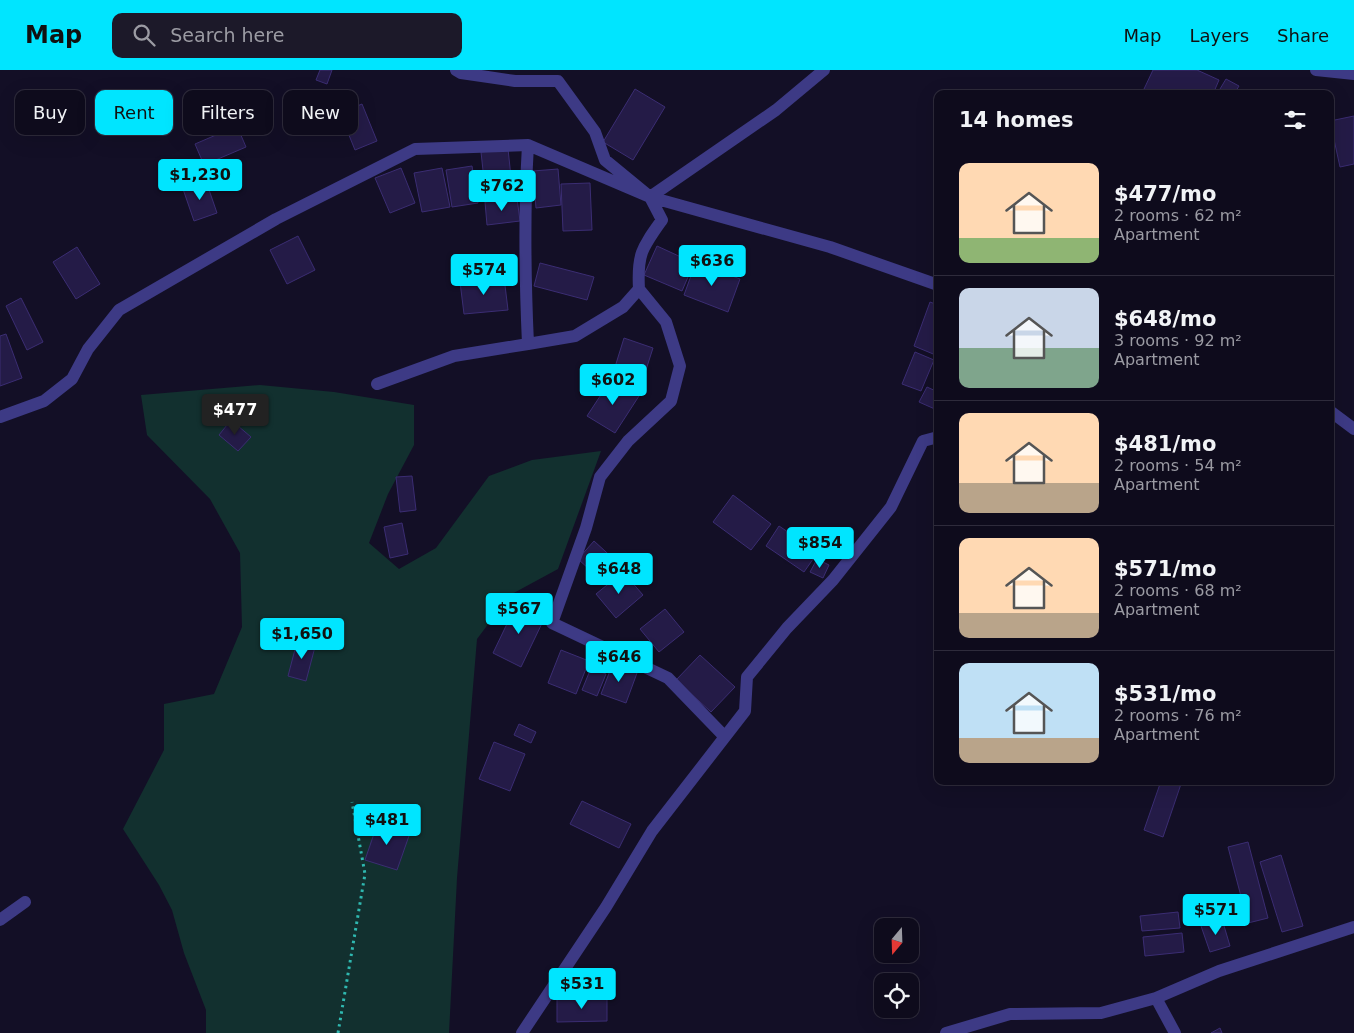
<!DOCTYPE html>
<meta charset="utf-8">
<style>
body{margin:0;font-family:"DejaVu Sans",sans-serif;background:#1c1929;color:#f1f3f6;height:100vh;display:flex;flex-direction:column;font-size:19px;white-space:nowrap}
*{box-sizing:border-box;margin:0}
p{font-size:16px;color:#9b9ba3}
.icon{flex:none;width:28px;height:28px;fill:none;stroke:currentColor;stroke-width:2;stroke-linecap:round;stroke-linejoin:round}
.map{position:relative;flex:1;overflow:hidden}
.panel{position:absolute;left:934px;top:20px;width:400px;height:695px;display:flex;flex-direction:column;background:#0e0b1c;border-radius:10px;box-shadow:0 5px 20px #0002,0 0 0 1px #2e2b3b}
.panel>*{flex:none}
.hud{position:absolute;left:15px;top:20px;width:475px;height:45px;display:flex;gap:10px}
.needle{width:32px;rotate:199deg}
.buttons{position:absolute;left:874px;top:848px;display:grid;gap:10px}
.buttons a{display:grid;place-items:center;width:45px;height:45px;border-radius:10px;background:#0e0b1c;box-shadow:0 5px 20px #0002,0 0 0 1px #2e2b3b;font-size:25px}
.price{position:absolute;translate:-50% -42px;padding:0 11px;border-radius:5px;background:#00e5ff;color:#111;font-size:16px;line-height:32px;filter:drop-shadow(0 1px 2px #0008)}
.price::after{content:'';position:absolute;left:50%;top:30px;width:15px;height:11px;margin-left:-8px;background:inherit;clip-path:polygon(0 0,100% 0,50% 100%)}
.price.current{background:#222;color:#fff}
ul{padding:0;list-style:none}
li{display:flex;align-items:center;gap:15px;height:125px;padding:0 25px}
li+li{border-top:1px solid #2e2b3b}
li span{display:grid;place-items:center;flex:none;width:140px;height:100px;border-radius:10px;color:#555}
li>.icon{margin-inline-start:auto}
span .icon{width:60px;height:60px;fill:#fffc;stroke-width:1}
li b{font-size:21px}
h2{display:flex;justify-content:space-between;align-items:center;height:60px;padding:0 25px;font-size:21px}
.tag{padding:0 18px;border-radius:10px;background:#0e0b1c;box-shadow:0 5px 20px #0002,0 0 0 1px #2e2b3b;font-size:18px;line-height:45px}
.tag.current{background:#00e5ff;color:#111}
header{display:flex;align-items:center;gap:30px;box-sizing:border-box;height:70px;padding:0 25px;background:#00e5ff;color:#111}
header strong{font-size:24px}
nav{display:flex;gap:28px;margin-inline-start:auto;font-size:18px}
.search{width:350px;height:45px;background:#1c1929;display:flex;align-items:center;gap:12px;box-sizing:border-box;padding:0 18px;border-radius:10px;color:#9b9ba3;font-size:19px}
.map>svg:first-child{display:block}
</style>
<header>
<strong>Map</strong>
<div class="search"><svg class="icon" aria-label="search" viewBox="0 0 24 24"><circle cx="10" cy="10" r="6"/><path d="M15 15l6 6"/></svg>Search here</div>
<nav><a>Map</a><a>Layers</a><a>Share</a></nav>
</header>
<div class="map">
<svg width="1354" height="963" viewBox="0 0 1354 963">
<rect width="100%" height="100%" fill="#130f26"/>
<path fill="#12302f" d="M 260,315 L 334,322 L 414,335 L 414,375 L 388,424 L 369,473 L 399,499 L 436,478 L 489,406 L 532,390 L 601,381 L 558,499 L 510,525 L 477,569 L 457,808 L 449,963 L 206,963 L 206,940 L 184,883 L 172,840 L 159,815 L 123,759 L 164,680 L 164,634 L 214,624 L 242,557 L 240,483 L 210,429 L 147,365 L 141,325 Z"/>
<path fill="#241b47" stroke="#3b2d73" d="M 320,0 L 332,0 L 327,14 L 316,10 Z
M 1153,0 L 1197,0 L 1219,10 L 1213,24 L 1154,24 L 1144,19 Z
M 1226,9 L 1239,16 L 1234,24 L 1217,24 Z
M 635,19 L 665,37 L 633,90 L 603,72 Z
M 362,34 L 377,71 L 355,80 L 340,43 Z
M 1354,46 L 1354,94 L 1340,97 L 1330,51 Z
M 237,56 L 246,77 L 204,95 L 195,74 Z
M 508,79 L 512,116 L 485,119 L 481,82 Z
M 472,96 L 478,133 L 452,137 L 446,100 Z
M 401,98 L 415,133 L 390,143 L 375,108 Z
M 442,98 L 450,137 L 422,142 L 414,103 Z
M 558,99 L 561,135 L 536,138 L 533,101 Z
M 206,111 L 217,143 L 194,151 L 183,119 Z
M 590,113 L 592,160 L 563,161 L 561,114 Z
M 517,128 L 520,151 L 487,155 L 485,132 Z
M 298,166 L 315,200 L 287,214 L 270,180 Z
M 657,176 L 694,193 L 682,221 L 644,205 Z
M 77,177 L 100,214 L 76,229 L 53,192 Z
M 696,192 L 740,209 L 728,242 L 684,225 Z
M 540,193 L 594,207 L 587,230 L 534,216 Z
M 504,207 L 508,240 L 464,244 L 460,212 Z
M 21,228 L 43,272 L 27,280 L 6,236 Z
M 930,232 L 938,235 L 938,286 L 914,276 Z
M 6,264 L 22,308 L 0,316 L 0,266 Z
M 624,268 L 653,278 L 644,306 L 615,297 Z
M 915,282 L 934,290 L 921,321 L 902,314 Z
M 612,308 L 639,326 L 615,363 L 587,346 Z
M 927,317 L 938,322 L 937,340 L 919,332 Z
M 231,350 L 251,367 L 238,381 L 219,365 Z
M 412,406 L 416,440 L 400,442 L 396,407 Z
M 733,425 L 771,454 L 751,480 L 713,452 Z
M 402,453 L 408,484 L 390,488 L 384,457 Z
M 779,456 L 818,482 L 804,502 L 766,476 Z
M 594,471 L 617,492 L 601,510 L 578,489 Z
M 817,489 L 829,495 L 823,508 L 810,502 Z
M 623,502 L 643,525 L 616,548 L 596,524 Z
M 517,533 L 545,547 L 521,597 L 493,583 Z
M 665,539 L 684,562 L 659,582 L 640,559 Z
M 298,568 L 316,573 L 306,611 L 288,606 Z
M 561,580 L 589,591 L 576,624 L 548,613 Z
M 700,585 L 735,617 L 711,642 L 676,610 Z
M 613,593 L 637,603 L 626,633 L 601,624 Z
M 591,598 L 606,604 L 597,626 L 582,620 Z
M 519,654 L 536,662 L 531,673 L 514,665 Z
M 494,672 L 525,684 L 510,721 L 479,709 Z
M 1161,711 L 1182,711 L 1163,767 L 1144,760 Z
M 582,731 L 631,754 L 619,778 L 570,754 Z
M 378,752 L 410,763 L 397,800 L 365,790 Z
M 1248,772 L 1268,848 L 1248,853 L 1228,777 Z
M 1281,785 L 1303,856 L 1282,862 L 1260,792 Z
M 1178,842 L 1180,858 L 1142,861 L 1140,846 Z
M 1222,849 L 1230,876 L 1210,882 L 1201,856 Z
M 1182,863 L 1184,882 L 1145,886 L 1143,867 Z
M 612,900 L 614,922 L 578,925 L 577,903 Z
M 607,927 L 607,951 L 557,952 L 557,928 Z
M 1220,958 L 1222,963 L 1211,963 Z"/>
<g fill="none" stroke-linecap="round" stroke-linejoin="round">
<path stroke="#2fb8b0" stroke-width="3" stroke-dasharray="2.5 4" stroke-linecap="butt" d="M 338,963 L 365,804 L 352,732"/>
<path stroke="#3d3a85" stroke-width="12" d="M 456,0 L 461,3 L 515,11 L 558,11 L 595,62 L 605,90 L 650,127 L 662,150 C 642,178 637,184 639,219
M 1316,0 L 1354,4
M 650,127 L 776,40 L 824,0
M 528,274 L 575,266 L 623,237 L 639,219 L 666,252 L 680,296 L 671,331 L 628,371 L 600,407 L 586,458 L 552,553 L 668,608 L 725,667
M 377,314 L 454,286 L 528,274 C 525,208 524,141 528,75
M 1330,341 L 1354,359
M 0,347 L 44,331 L 72,309 L 88,279 L 119,240 L 276,149 L 415,79 L 528,75 L 650,127 L 830,177 L 938,215
M 0,850 L 25,832
M 1156,928 L 1175,963
M 522,963 L 606,837 L 652,761 L 745,641 L 747,607 L 787,558 L 833,510 L 891,437 L 923,371 L 938,367
M 946,963 L 1010,944 L 1101,943 L 1156,928 L 1219,901 L 1354,857"/>
</g>
</svg>
<div class="buttons">
<a><svg class="needle" viewBox="-14 -14 28 28"><path d="M0-13l5 13h-10z" fill="#e53935"/><path d="M0 13l5-13h-10z" fill="#9b9ba3"/></svg></a>
<a><svg class="icon" aria-label="locate" viewBox="0 0 24 24"><circle cx="12" cy="12" r="6"/><path d="M12 2v4M12 18v4M2 12h4M18 12h4"/></svg></a>
</div>
<b class="price" style="left:200px;top:131px">$1,230</b>
<b class="price" style="left:502px;top:142px">$762</b>
<b class="price" style="left:712px;top:217px">$636</b>
<b class="price" style="left:484px;top:226px">$574</b>
<b class="price" style="left:613px;top:336px">$602</b>
<b class="price current" style="left:235px;top:366px">$477</b>
<b class="price" style="left:820px;top:499px">$854</b>
<b class="price" style="left:619px;top:525px">$648</b>
<b class="price" style="left:519px;top:565px">$567</b>
<b class="price" style="left:302px;top:590px">$1,650</b>
<b class="price" style="left:619px;top:613px">$646</b>
<b class="price" style="left:387px;top:776px">$481</b>
<b class="price" style="left:1216px;top:866px">$571</b>
<b class="price" style="left:582px;top:940px">$531</b>
<div class="hud">
<a class="tag">Buy</a>
<a class="tag current">Rent</a>
<a class="tag">Filters</a>
<a class="tag">New</a>
</div>
<section class="panel">
<h2>14 homes<svg class="icon" aria-label="filters" viewBox="0 0 24 24"><path d="M4 7h16M4 17h16"/><circle cx="9" cy="7" r="2"/><circle cx="15" cy="17" r="2"/></svg></h2>
<ul>
<li><span style="background:linear-gradient(#ffd9b3 75%,#8fb573 0)"><svg class="icon" aria-label="home" viewBox="0 0 24 24"><path d="M3 11l9-7 9 7M6 9v11h12V9"/></svg></span><div><b>$477/mo</b><p>2 rooms · 62 m²</p><p>Apartment</p></div></li>
<li><span style="background:linear-gradient(#c9d6e8 60%,#7fa58c 0)"><svg class="icon" aria-label="home" viewBox="0 0 24 24"><path d="M3 11l9-7 9 7M6 9v11h12V9"/></svg></span><div><b>$648/mo</b><p>3 rooms · 92 m²</p><p>Apartment</p></div></li>
<li><span style="background:linear-gradient(#ffd9b3 70%,#b9a48a 0)"><svg class="icon" aria-label="home" viewBox="0 0 24 24"><path d="M3 11l9-7 9 7M6 9v11h12V9"/></svg></span><div><b>$481/mo</b><p>2 rooms · 54 m²</p><p>Apartment</p></div></li>
<li><span style="background:linear-gradient(#ffd9b3 75%,#b9a48a 0)"><svg class="icon" aria-label="home" viewBox="0 0 24 24"><path d="M3 11l9-7 9 7M6 9v11h12V9"/></svg></span><div><b>$571/mo</b><p>2 rooms · 68 m²</p><p>Apartment</p></div></li>
<li><span style="background:linear-gradient(#bfe0f5 75%,#b9a48a 0)"><svg class="icon" aria-label="home" viewBox="0 0 24 24"><path d="M3 11l9-7 9 7M6 9v11h12V9"/></svg></span><div><b>$531/mo</b><p>2 rooms · 76 m²</p><p>Apartment</p></div></li>
</ul>
</section>
</div>
